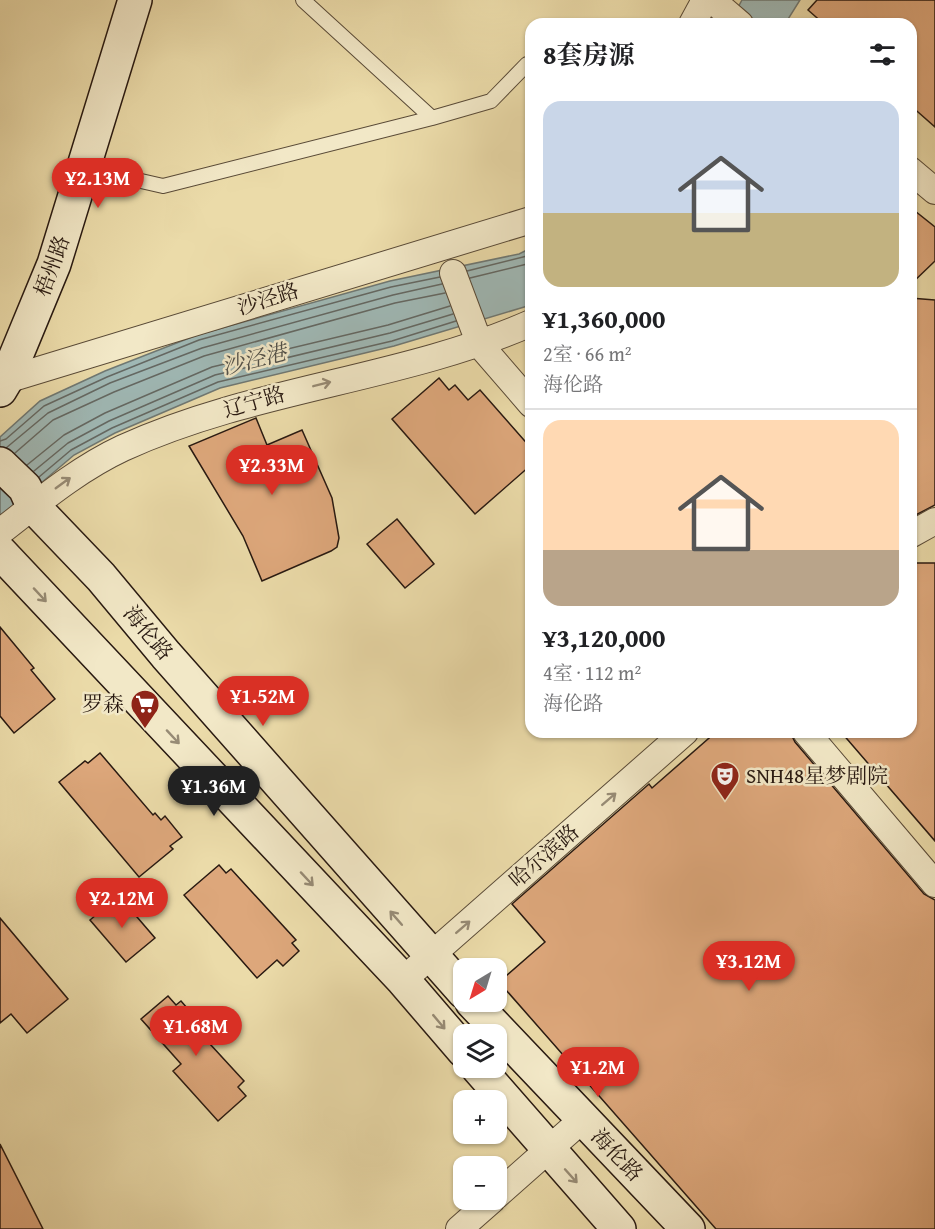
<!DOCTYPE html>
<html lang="zh">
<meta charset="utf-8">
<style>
body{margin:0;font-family:"Gentium Book Plus","Noto Serif SC",serif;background:#f6f6f6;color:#202124;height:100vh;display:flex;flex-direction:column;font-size:22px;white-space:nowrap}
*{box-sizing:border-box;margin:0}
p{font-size:20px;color:#757577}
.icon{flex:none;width:33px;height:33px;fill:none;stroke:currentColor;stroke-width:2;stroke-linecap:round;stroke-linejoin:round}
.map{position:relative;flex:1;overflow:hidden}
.drawer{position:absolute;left:525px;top:18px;width:392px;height:720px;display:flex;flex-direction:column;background:#fff;border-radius:18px;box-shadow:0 2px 4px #0004}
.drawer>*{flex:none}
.needle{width:39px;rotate:218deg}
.controls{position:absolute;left:453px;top:958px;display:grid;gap:12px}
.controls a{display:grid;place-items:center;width:54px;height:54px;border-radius:12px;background:#fff;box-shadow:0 2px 4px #0004;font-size:30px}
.price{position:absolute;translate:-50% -51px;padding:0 14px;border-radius:21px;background:#d93025;color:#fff;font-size:20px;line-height:39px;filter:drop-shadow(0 2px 3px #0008)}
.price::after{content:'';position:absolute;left:50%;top:36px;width:18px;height:14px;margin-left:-9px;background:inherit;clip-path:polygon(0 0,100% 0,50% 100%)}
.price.current{background:#222;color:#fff}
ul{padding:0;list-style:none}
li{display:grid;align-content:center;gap:12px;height:318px;padding:0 18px}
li+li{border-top:2px solid #e0e0e0}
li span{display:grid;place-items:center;height:186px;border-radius:18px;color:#555}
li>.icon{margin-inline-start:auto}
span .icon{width:108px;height:108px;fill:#fffc;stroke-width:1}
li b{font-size:26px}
h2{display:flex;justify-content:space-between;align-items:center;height:72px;padding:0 18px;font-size:26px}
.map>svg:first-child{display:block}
</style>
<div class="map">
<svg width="935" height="1229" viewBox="0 0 935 1229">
<rect width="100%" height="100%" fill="#ebdba9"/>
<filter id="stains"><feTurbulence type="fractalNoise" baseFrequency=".00333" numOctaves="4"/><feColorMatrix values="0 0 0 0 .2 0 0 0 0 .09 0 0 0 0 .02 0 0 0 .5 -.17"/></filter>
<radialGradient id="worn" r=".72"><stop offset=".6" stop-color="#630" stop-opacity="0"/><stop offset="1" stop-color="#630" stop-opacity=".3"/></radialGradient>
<path fill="#9fb8b5" stroke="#6f7873" stroke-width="1.5" d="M 742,0 L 800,0 L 785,24 L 729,24 Z
M 531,248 L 531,305 L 394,346 L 220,388 L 115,433 L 74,455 L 0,518 L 0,437 L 40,401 L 105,371 L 197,335 L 390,281 L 519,254 Z"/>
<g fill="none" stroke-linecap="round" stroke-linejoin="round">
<path stroke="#646863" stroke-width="1.5" d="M 467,271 L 531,255
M 470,278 L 531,263
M 0,441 L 6,439 L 44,406 L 107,377 L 199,340 L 391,287 L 440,277
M 6,448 L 48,413 L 110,383 L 202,348 L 393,295 L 442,284
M 15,453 L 53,420 L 114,392 L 204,356 L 395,303 L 445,293
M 27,465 L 64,435 L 105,413 L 212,367 L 388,325 L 450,306
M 34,471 L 68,443 L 109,421 L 215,375 L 390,333 L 453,314
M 39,477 L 71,450 L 112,428 L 218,382 L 392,341 L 456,321"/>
</g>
<path fill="#dda77b" stroke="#281911" stroke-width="1.5" d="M 817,0 L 935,0 L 935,127 L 910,105 L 910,24 L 824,24 L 808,10 Z
M 910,207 L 935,227 L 935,261 L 910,285 Z
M 910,298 L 935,300 L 935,505 L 910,518 Z
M 439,378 L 449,390 L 455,385 L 468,400 L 480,390 L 531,448 L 531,465 L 475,514 L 392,419 Z
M 256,418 L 267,445 L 302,430 L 332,498 L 339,538 L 337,547 L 331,551 L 262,581 L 243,536 L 189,446 Z
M 397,519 L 434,564 L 405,588 L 367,544 Z
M 910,563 L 935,563 L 935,841 L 841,732 L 910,732 Z
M 0,627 L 34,668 L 31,670 L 55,699 L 14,733 L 0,716 Z
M 716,732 L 790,732 L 795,742 L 924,894 L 935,900 L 935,1229 L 716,1229 L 499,982 L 545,942 L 512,904 L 649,784 L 652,788 Z
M 100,753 L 153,815 L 155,813 L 161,820 L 165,816 L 182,837 L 170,846 L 173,849 L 139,877 L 59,782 L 85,761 L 88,763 Z
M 219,865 L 226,873 L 231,869 L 296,940 L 292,943 L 299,951 L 283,966 L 277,960 L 257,978 L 184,895 Z
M 119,896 L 155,938 L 126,962 L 90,920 Z
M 0,918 L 68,999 L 27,1033 L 11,1014 L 0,1023 Z
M 168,996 L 176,1005 L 181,1001 L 208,1032 L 205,1036 L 210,1044 L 244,1081 L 238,1087 L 246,1096 L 218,1121 L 173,1071 L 181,1064 L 141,1019 Z
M 0,1144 L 43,1229 L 0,1229 Z"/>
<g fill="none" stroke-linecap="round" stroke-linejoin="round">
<g stroke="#594a37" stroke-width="16">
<path id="lane" d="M 303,0 L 432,118 L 491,101 L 527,64 L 531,67
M 84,168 L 163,186 L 432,118"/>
</g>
<g stroke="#594a37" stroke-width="28">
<path id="street" d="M 712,0 L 740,24
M 692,24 L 705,0
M 910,170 L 935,191
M 453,273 L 480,345 L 531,404
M 6,380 L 531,220
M 0,532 C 40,501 78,469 123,448 C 254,388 401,380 531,323
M 910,535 L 935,521
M 806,732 L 935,884
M 403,980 L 685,732
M 496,1196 L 583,1119
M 459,1229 L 492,1200"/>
</g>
<g stroke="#281911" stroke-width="36">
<path id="secondary" d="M 0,390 L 6,380 L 54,264 L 135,0
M 0,464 L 25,488 L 33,506 L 101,577 L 166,655 L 464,992
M 0,552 L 403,980 L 464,1051
M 472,1002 L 688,1229
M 478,1068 L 619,1229"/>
</g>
<use href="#lane" stroke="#f2e8c7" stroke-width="14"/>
<use href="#street" stroke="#f2e8c7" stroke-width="26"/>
<use href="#secondary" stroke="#f2e8c7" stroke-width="33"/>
</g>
<defs><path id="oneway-shaft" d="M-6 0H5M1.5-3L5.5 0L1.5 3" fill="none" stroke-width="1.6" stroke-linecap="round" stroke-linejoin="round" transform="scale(1.5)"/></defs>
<g stroke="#978b75">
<use href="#oneway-shaft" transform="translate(322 384) rotate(-14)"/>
<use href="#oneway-shaft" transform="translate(63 483) rotate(-36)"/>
<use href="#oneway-shaft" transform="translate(40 595) rotate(47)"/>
<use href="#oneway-shaft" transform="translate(173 737) rotate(47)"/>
<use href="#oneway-shaft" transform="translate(609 799) rotate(-41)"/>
<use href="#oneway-shaft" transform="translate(307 879) rotate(47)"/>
<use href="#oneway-shaft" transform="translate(396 918) rotate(-131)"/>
<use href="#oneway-shaft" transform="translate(463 927) rotate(-41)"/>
<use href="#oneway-shaft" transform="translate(439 1022) rotate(50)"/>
<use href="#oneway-shaft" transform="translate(571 1176) rotate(48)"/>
</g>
<defs>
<g id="supermarket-pin" transform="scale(1.5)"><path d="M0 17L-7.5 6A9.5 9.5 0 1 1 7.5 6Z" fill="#8f2418" stroke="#f2e8c7"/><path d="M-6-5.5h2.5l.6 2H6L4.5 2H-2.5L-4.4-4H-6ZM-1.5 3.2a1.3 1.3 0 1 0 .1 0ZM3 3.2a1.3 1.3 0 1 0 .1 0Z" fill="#fff"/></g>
<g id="theatre-pin" transform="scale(1.5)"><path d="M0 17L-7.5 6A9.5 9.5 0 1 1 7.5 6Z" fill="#8f2418" stroke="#f2e8c7"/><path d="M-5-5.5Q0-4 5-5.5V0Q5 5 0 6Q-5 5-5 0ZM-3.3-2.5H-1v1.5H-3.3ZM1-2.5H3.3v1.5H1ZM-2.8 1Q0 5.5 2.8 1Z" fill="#fff"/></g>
</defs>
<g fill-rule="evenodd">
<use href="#supermarket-pin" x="145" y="704"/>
<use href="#theatre-pin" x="725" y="776"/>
</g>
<g text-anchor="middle" stroke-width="5" stroke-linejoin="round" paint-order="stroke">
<g font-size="21" fill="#281911" stroke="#f2e8c7">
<text transform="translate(52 266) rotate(-70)" y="7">梧州路</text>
<text transform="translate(268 299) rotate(-17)" y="7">沙泾路</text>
<text transform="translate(254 402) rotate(-16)" y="7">辽宁路</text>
<text transform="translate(148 633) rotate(50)" y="7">海伦路</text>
<text transform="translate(544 856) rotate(-41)" y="7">哈尔滨路</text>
<text transform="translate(617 1155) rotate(46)" y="7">海伦路</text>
</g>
<g font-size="21" fill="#281911" stroke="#f2e8c7" text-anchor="end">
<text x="124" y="711">罗森</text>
<text x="746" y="783" text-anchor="start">SNH48星梦剧院</text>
</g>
<g font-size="22" font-style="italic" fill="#52514a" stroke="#f2e8c7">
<text transform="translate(254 359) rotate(-14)" y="8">沙泾港</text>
</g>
</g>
<rect width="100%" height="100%" filter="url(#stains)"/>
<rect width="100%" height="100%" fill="url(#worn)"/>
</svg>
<div class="controls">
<a><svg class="needle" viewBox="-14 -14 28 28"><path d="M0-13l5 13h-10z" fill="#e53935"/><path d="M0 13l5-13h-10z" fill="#757577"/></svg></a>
<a><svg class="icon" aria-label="layers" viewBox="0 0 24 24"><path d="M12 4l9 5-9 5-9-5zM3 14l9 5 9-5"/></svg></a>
<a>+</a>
<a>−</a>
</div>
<b class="price" style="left:98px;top:209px">¥2.13M</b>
<b class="price" style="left:272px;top:496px">¥2.33M</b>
<b class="price" style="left:263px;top:727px">¥1.52M</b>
<b class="price current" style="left:214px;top:817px">¥1.36M</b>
<b class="price" style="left:122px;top:929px">¥2.12M</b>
<b class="price" style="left:749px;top:992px">¥3.12M</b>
<b class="price" style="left:196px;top:1057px">¥1.68M</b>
<b class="price" style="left:598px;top:1098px">¥1.2M</b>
<section class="drawer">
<h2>8套房源<svg class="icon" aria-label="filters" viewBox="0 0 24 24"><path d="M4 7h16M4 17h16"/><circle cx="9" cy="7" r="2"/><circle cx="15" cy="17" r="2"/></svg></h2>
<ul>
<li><span style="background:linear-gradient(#c9d6e8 60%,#c2b280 0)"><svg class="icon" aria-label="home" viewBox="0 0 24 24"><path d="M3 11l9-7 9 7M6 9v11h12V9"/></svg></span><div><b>¥1,360,000</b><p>2室 · 66 m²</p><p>海伦路</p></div></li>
<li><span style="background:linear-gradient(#ffd9b3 70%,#b9a48a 0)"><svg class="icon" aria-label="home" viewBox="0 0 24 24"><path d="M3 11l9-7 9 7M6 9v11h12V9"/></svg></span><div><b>¥3,120,000</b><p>4室 · 112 m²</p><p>海伦路</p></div></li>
</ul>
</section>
</div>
